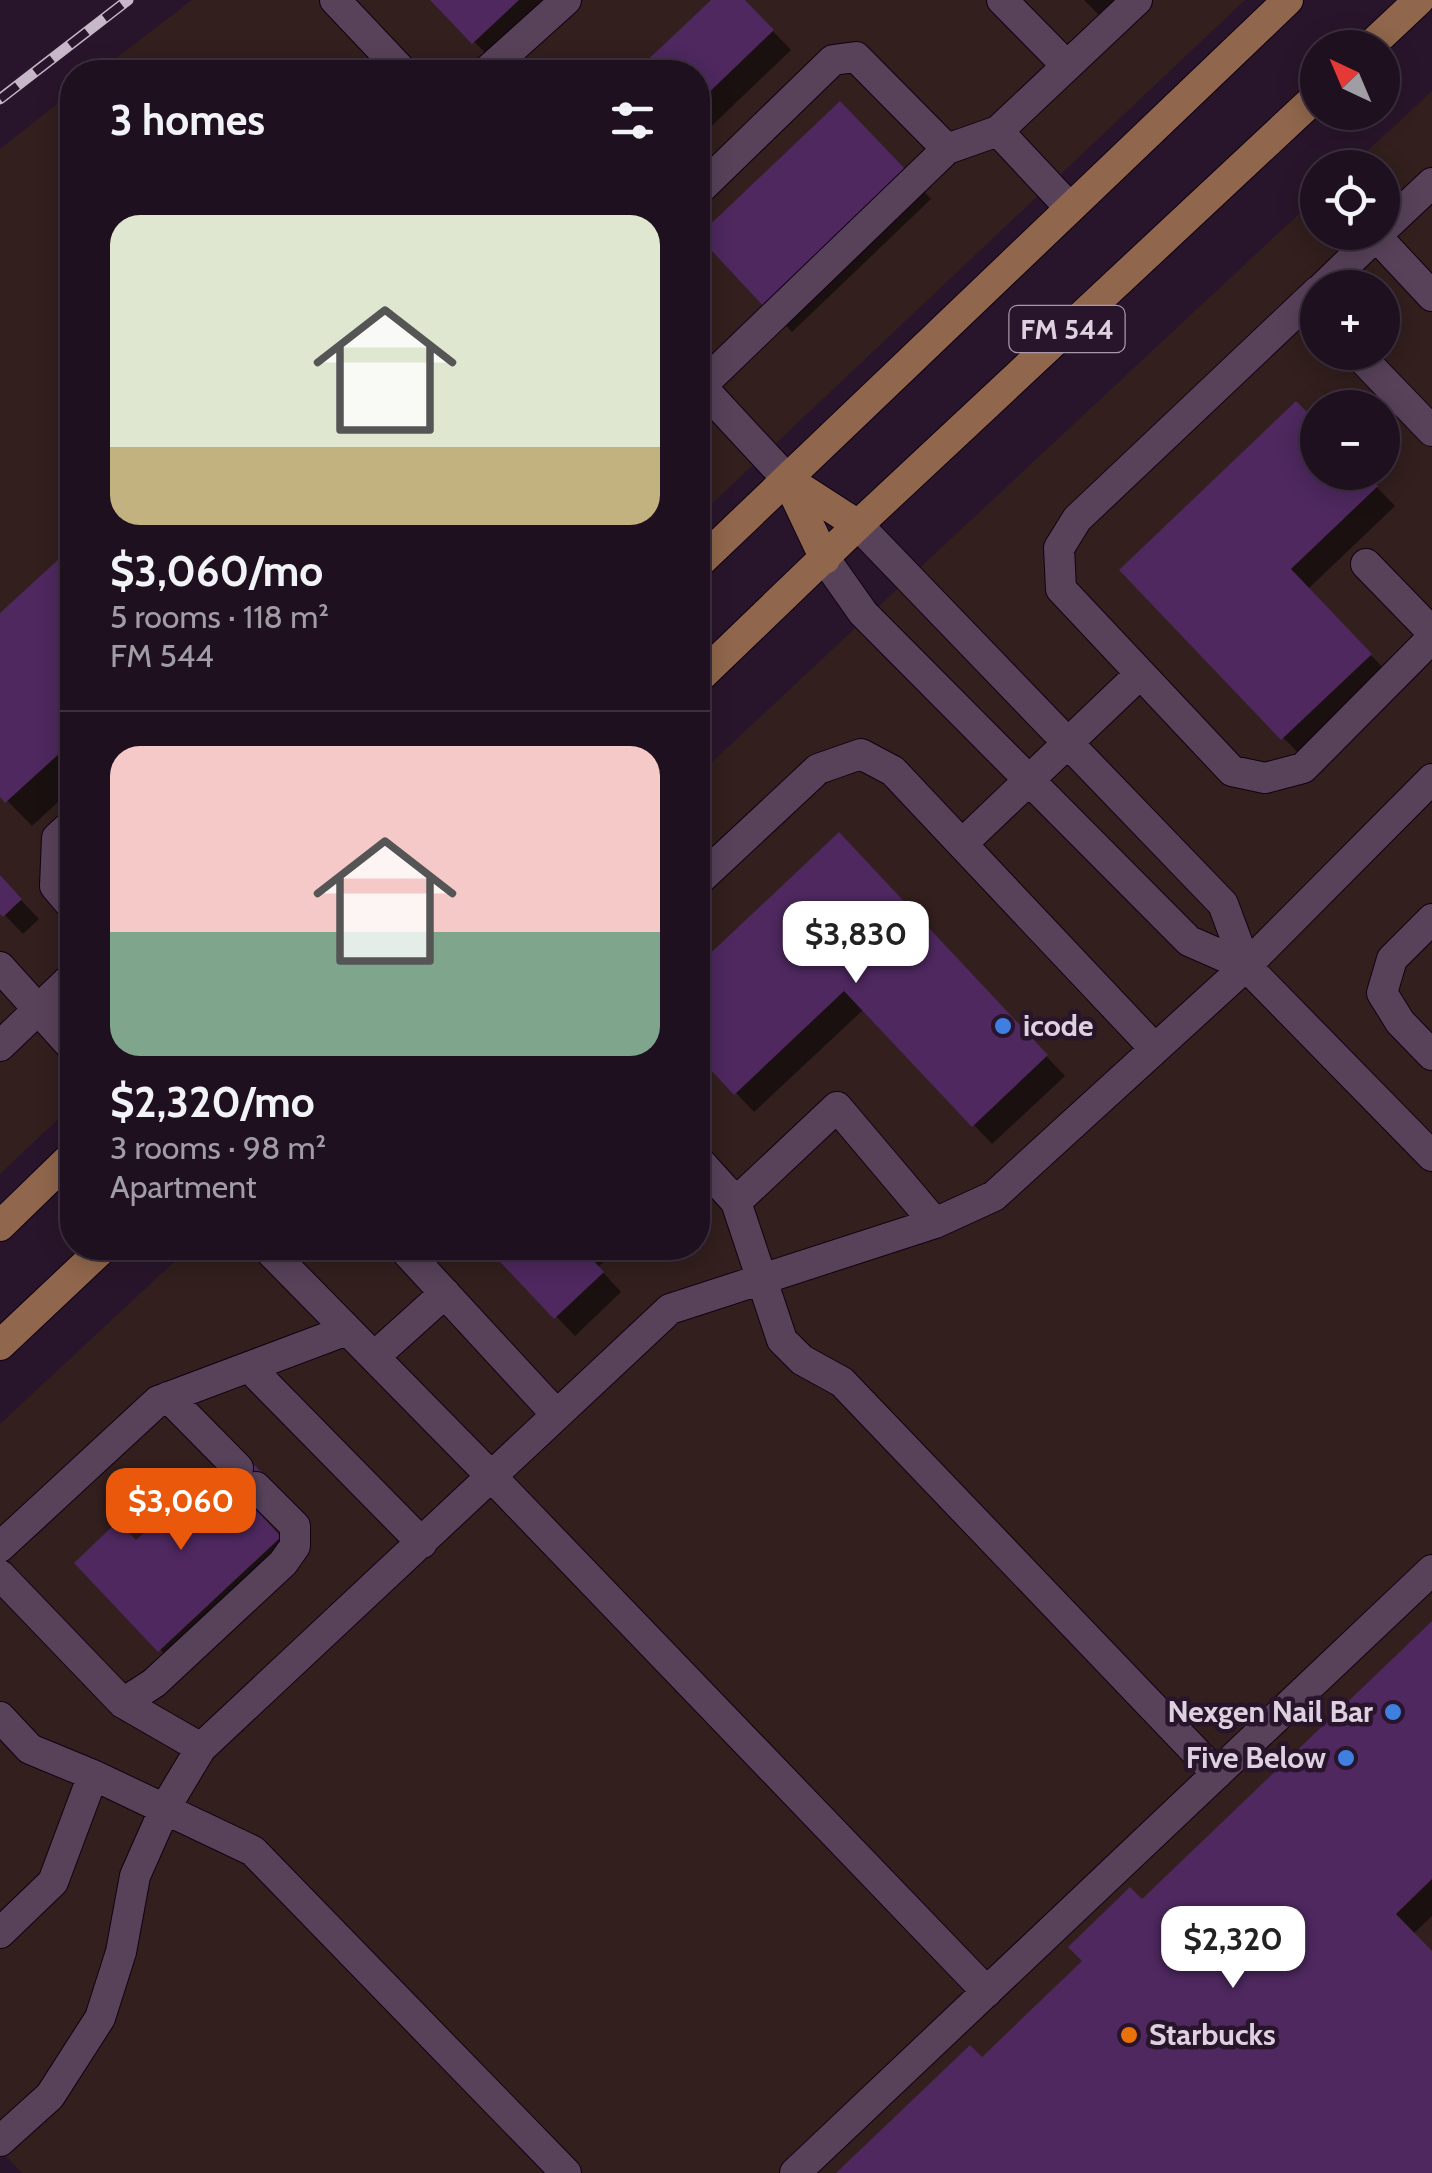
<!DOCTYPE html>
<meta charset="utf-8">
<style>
body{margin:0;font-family:Cabin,sans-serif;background:#2c1e2d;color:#f1f3f6;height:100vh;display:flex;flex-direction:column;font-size:38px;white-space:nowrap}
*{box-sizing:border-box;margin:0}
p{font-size:32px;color:#a19da5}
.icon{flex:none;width:55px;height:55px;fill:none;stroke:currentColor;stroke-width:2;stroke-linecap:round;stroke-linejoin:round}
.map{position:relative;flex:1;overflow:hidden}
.panel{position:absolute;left:60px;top:60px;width:650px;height:1200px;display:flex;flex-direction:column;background:#1f1020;border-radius:40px;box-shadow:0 5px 25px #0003,0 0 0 2px #3c303e}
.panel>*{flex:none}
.needle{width:65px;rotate:316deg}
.buttons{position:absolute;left:1300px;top:30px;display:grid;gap:20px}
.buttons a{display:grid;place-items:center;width:100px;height:100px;border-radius:50%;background:#1f1020;box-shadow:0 5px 25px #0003,0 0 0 2px #3c303e;font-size:50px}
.price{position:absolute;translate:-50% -85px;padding:0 22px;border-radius:20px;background:#fff;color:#222;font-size:32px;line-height:65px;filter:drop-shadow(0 2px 5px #0008)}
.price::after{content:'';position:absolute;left:50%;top:60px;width:30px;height:22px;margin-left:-15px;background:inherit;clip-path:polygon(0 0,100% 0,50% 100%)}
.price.selected{background:#ea580c;color:#fff}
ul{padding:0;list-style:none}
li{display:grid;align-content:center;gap:20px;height:530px;padding:0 50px}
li+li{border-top:2px solid #3c303e}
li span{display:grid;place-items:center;height:310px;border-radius:30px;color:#555}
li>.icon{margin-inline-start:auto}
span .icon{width:180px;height:180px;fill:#fffc;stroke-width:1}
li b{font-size:42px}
h2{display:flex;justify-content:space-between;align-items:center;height:120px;padding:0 50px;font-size:42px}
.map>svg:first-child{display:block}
</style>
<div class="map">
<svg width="1432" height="2173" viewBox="0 0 1432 2173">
<rect width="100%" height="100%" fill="#29152b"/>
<path fill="#321f1e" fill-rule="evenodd" d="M 192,0 L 1245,0 L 698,517 L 698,72 L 98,72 Z
M 1432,91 L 1432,2173 L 22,2173 L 0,2150 L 0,1424 L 189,1248 L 698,1248 L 698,775 L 1317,197 L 1318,232 L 1382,232 L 1382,168 L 1350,167 ZM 1318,288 L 1382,288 L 1382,352 L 1318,352 ZM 1318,408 L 1382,408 L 1382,472 L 1318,472 Z
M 72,92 L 72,1106 L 0,1174 L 0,149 Z"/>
<path fill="#0007" d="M 434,0 L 558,0 L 493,61 Z
M 715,0 L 743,0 L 791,50 L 698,139 L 698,72 L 639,72 Z
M 1084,0 L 1151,0 L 1116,32 Z
M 864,129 L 931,199 L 792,332 L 768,307 Z
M 1318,472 L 1362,472 L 1395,506 L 1308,589 L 1389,674 L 1302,757 L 1123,570 Z
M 72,551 L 72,789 L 32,826 L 0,793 L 0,616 Z
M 839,836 L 1065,1076 L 992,1144 L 864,1009 L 754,1112 L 698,1052 L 698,969 Z
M 0,878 L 39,919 L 23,934 L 0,910 Z
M 491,1248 L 619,1248 L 598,1267 L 621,1292 L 575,1336 Z
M 215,1469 L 283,1497 L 262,1518 L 298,1557 L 179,1669 L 77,1563 L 137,1543 Z
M 1432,1625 L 1432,1916 L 1413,1934 L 1432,1954 L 1432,2173 L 839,2173 L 982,2061 L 1142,1902 Z"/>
<path fill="#4e285f" d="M 430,0 L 519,0 L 472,44 Z
M 711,0 L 745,0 L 774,30 L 698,103 L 698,72 L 635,72 Z
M 840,101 L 908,172 L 766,309 L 698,236 Z
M 1296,401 L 1318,423 L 1318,472 L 1365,472 L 1378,486 L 1291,569 L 1372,654 L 1281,740 L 1119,570 Z
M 72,547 L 72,742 L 5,803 L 0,797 L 0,613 Z
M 839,832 L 1048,1055 L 972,1127 L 844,991 L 734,1095 L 698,1056 L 698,965 Z
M 0,875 L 22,899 L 3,917 L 0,914 Z
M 487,1248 L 582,1248 L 604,1272 L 554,1319 Z
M 248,1458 L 266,1477 L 245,1497 L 281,1537 L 158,1652 L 74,1563 L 118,1521 L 136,1540 L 156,1521 L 139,1502 L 162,1480 L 180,1498 L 215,1466 L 227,1478 Z
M 1432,1621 L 1432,1879 L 1396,1914 L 1432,1951 L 1432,2173 L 836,2173 L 970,2045 L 982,2057 L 1082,1961 L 1068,1947 L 1130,1887 L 1142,1899 Z"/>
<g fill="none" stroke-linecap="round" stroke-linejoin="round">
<g stroke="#110213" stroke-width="32">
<path id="minor" d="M 335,0 L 403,72
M 1002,0 L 1067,66
M 486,72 L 566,0
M 998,131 L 1070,208
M 698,191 L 833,60 L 856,57 L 947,149
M 1382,230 L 1432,183
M 1376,236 L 1432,296
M 1322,288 L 1380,232
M 1318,291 L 1077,519 L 1059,548 L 1061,589 L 1232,771 L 1265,778 L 1303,768 L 1432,638
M 1356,352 L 1432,431
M 698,383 L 787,479
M 698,389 L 947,149 L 998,131 L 1137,0
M 858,525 L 1223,904 L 1246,966
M 825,559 L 863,613 L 1189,941 L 1246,966 L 1432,1156
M 1366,564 L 1432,632
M 72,824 L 57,838 L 55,886 L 72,906
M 962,844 L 1139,675
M 698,881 L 818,769 L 861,754 L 893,771 L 1155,1049
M 1432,919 L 1392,959 L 1382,993 L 1400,1022 L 1432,1055
M 0,967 L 72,1047
M 0,1046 L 72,977
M 698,1160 L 736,1202 L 782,1340 L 802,1360 L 842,1382 L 1217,1774
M 736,1202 L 837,1107 L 935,1223
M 267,1248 L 490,1475 L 987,1992
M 403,1248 L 556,1414
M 374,1357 L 445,1293
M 250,1368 L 422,1543
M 168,1397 L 238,1468
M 0,1547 L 158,1401 L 347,1330
M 0,1575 L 123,1703 L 201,1748
M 123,1703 L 154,1683 L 283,1563 L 295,1546 L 295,1526 L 256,1487
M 0,1717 L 30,1749 L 93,1775 L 253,1851 L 566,2173
M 0,1933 L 53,1882 L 93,1775
M 0,2141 L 50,2096 L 100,2018 L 121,1952 L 135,1876 L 165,1808 L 201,1748 L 670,1309 L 935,1223 L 994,1196 L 1246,966 L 1432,779
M 795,2173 L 1432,1570"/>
</g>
<g stroke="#110213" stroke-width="32">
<path id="major" d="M 1368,48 L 1419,0
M 787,479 L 825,559
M 787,479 L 858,525
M 698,564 L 1288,0
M 698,679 L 858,525 L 1318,95
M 0,1226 L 72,1156
M 0,1345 L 103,1248"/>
</g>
<use href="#minor" stroke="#58425a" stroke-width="30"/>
<use href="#major" stroke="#90674c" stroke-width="30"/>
<g stroke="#c6b8c8" stroke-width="11">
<path id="rail" d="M 0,99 L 128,0"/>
</g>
<use href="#rail" stroke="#29152b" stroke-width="8" stroke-dasharray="22" stroke-linecap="butt"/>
</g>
<g fill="#3f7fe0" stroke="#29152b" stroke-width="4">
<circle cx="1003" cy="1026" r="10"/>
<circle cx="1393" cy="1712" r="10"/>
<circle cx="1346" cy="1758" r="10"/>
</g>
<circle fill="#e8710a" stroke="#29152b" stroke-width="4" cx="1129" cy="2035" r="10"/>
<g text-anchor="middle" stroke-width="9" stroke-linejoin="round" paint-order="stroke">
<rect fill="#29152b" stroke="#a798a9" stroke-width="2.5" x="1009.5" y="306" width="115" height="46" rx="8"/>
<g font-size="28" font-weight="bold" fill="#ddd0df">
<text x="1067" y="339">FM 544</text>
</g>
<g font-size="30" font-weight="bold" fill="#ddd0df" stroke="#29152b" text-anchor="start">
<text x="1023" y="1036">icode</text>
<text x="1373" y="1722" text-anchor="end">Nexgen Nail Bar</text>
<text x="1326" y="1768" text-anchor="end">Five Below</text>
<text x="1149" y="2045">Starbucks</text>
</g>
</g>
</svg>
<div class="buttons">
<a><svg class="needle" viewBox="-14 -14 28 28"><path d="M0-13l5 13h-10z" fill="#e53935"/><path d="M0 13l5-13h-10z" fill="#a19da5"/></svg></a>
<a><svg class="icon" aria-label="locate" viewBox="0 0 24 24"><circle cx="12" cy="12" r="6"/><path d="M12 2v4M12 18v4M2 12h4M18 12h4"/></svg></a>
<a>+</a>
<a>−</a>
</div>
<b class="price" style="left:856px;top:986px">$3,830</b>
<b class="price selected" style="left:181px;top:1553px">$3,060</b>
<b class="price" style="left:1233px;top:1991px">$2,320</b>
<section class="panel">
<h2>3 homes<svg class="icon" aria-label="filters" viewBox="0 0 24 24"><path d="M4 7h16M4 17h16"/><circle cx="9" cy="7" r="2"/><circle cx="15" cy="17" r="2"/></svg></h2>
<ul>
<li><span style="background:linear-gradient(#dfe7d0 75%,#c2b280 0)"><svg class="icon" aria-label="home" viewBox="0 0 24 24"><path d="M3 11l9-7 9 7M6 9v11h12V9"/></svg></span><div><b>$3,060/mo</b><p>5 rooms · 118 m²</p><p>FM 544</p></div></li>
<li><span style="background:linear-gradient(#f6c9c9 60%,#7fa58c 0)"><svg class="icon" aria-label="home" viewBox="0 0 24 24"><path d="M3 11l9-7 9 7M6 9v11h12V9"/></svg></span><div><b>$2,320/mo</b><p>3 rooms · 98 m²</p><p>Apartment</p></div></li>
</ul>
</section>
</div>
